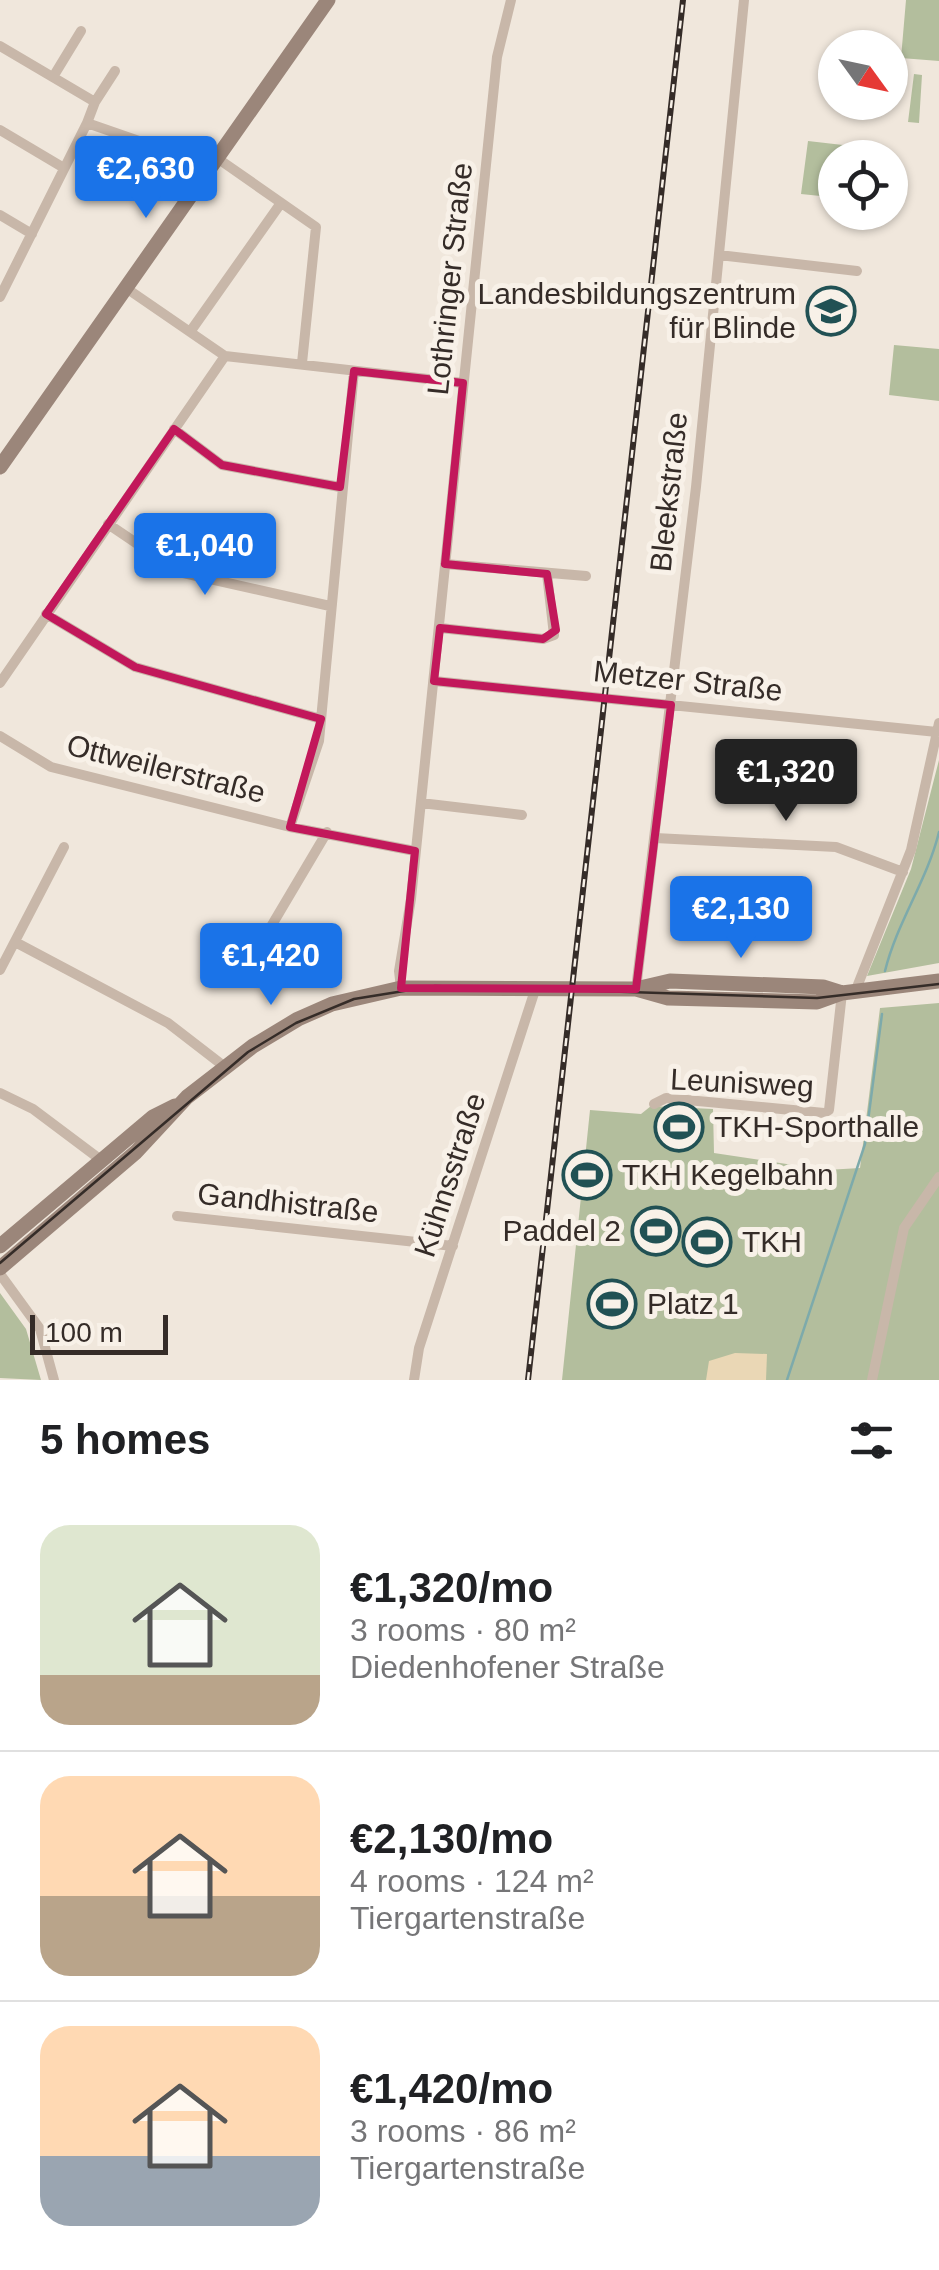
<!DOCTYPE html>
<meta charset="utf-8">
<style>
body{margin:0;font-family:Helvetica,sans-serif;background:#f6f6f6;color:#202124;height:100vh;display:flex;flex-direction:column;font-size:38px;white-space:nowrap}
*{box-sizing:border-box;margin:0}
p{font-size:32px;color:#757577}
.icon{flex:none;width:55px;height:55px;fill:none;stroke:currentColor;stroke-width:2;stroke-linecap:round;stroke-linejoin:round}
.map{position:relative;height:1380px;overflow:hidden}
.drawer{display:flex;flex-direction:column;background:#fff;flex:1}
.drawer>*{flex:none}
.needle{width:65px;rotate:123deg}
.tools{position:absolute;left:818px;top:30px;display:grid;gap:20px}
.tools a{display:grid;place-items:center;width:90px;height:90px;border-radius:50%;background:#fff;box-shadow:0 2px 8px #0004;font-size:50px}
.scale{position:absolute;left:30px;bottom:25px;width:138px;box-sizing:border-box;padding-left:10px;border:5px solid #352c28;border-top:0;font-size:28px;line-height:35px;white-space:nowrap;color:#352c28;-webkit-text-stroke:8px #f8f1e8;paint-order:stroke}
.price{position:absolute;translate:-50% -85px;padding:0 22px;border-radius:10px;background:#1a73e8;color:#fff;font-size:32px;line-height:65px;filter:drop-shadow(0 2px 5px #0008)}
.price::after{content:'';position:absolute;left:50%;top:60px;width:30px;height:22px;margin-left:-15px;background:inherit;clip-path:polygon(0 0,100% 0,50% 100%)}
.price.on{background:#222;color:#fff}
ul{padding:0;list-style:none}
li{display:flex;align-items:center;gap:30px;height:250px;padding:0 40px}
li+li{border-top:2px solid #e0e0e0}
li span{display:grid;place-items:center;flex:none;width:280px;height:200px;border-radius:30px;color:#555}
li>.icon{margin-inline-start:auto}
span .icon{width:120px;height:120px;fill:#fffc;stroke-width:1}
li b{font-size:42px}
h2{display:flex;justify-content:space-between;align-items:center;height:120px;padding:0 40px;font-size:42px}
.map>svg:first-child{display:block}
</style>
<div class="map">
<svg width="939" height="1380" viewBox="0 0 939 1380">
<rect width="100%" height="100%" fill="#f0e7dc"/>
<path fill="#b3be9d" d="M 906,0 L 939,0 L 939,61 L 901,58 Z
M 914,74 L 922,75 L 919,123 L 908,122 Z
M 808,141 L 869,148 L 868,157 L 835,158 L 835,211 L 829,210 L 830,197 L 801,194 Z
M 894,345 L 939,349 L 939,401 L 889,395 Z
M 939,760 L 939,963 L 867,976 L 911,869 Z
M 939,1003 L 939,1380 L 562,1380 L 590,1110 L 641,1114 L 651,1106 L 713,1109 L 714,1153 L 826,1170 L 860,1168 L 880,1008 Z
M 0,1293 L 26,1329 L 41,1380 L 0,1378 Z"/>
<path fill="#ead7b5" d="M 735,1353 L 767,1354 L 766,1380 L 706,1380 L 709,1361 Z"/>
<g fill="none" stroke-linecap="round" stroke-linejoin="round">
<path stroke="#7daaab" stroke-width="2.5" d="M 885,971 C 897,922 927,881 939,832
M 787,1380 L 865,1144 L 882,1014"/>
<path stroke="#c8b7a9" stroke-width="10" d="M 0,46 L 95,102 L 87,123
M 53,77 L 81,31
M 95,102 L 115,71
M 0,130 L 64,168
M 217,158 L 316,227 L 302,363
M 0,215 L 32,234
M 719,255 L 857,271
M 126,288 L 225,356 L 463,383
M 0,297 L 87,123 L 211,166
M 190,332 L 281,203
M 174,429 L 222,465 L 340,487
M 108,524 L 179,572 L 330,606
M 445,564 L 586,576
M 46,614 L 135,667 L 321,719
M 440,628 L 543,639 L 554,635 L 547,574
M 434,681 L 937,732
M 0,683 L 225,356
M 0,736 L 51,767 L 290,827 L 415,851
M 421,803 L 522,815
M 290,827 L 319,741 L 354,371
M 655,838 L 836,847 L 903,872
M 263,940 L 327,832
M 17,943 L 168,1023 L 225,1067
M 0,970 L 64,847
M 401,988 L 399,971 L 411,899 L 497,57 L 511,0
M 636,989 L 696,487 L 744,0
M 855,992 L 911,850 L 939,723
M 0,1093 L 33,1109 L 101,1160
M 654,1104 L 666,1098 L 824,1113 L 829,1110 L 842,993
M 177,1216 L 453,1246
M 0,1274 L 40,1329 L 54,1380
M 414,1380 L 419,1348 L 536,987
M 872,1380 L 904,1228 L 939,1177"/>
<path stroke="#9b867a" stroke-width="15" d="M 0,467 L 328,0
M 640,988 L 670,981 L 823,987 L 842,993
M 0,1246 L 153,1117 L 175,1106
M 0,1268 L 136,1152 L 187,1097 L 253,1046 L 298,1019 L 332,1004 L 401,988 L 636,989 L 668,998 L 817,1002 L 842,993 L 939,981"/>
<path stroke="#352c28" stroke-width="2.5" d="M 0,1263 L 248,1052 L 296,1023 L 354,999 L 435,986 L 817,998 L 939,984"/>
<g stroke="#352c28" stroke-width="6">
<path id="rail" d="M 528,1380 L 683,0"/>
</g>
<use href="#rail" stroke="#f8f1e8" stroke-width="2.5" stroke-dasharray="8" stroke-linecap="butt"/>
</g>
<path fill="none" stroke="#c2185b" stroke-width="8" stroke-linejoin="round" d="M 354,371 L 463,383 L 445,564 L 547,574 L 556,630 L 543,639 L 440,628 L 434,681 L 671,705 L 636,989 L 401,988 L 415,851 L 290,827 L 321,719 L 135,667 L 46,614 L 174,429 L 222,465 L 340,487 Z"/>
<defs>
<g id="school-ring" transform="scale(2.5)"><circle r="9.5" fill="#f8f1e8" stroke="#215154" stroke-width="1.5"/><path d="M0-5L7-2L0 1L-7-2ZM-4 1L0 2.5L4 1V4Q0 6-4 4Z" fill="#215154"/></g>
<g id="stadium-ring" transform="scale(2.5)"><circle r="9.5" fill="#f8f1e8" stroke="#215154" stroke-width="1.5"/><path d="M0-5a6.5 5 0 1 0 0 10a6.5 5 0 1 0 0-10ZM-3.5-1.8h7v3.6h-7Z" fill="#215154"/></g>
</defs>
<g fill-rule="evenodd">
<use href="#school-ring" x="831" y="311"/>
<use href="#stadium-ring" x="679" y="1127"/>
<use href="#stadium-ring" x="587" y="1175"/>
<use href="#stadium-ring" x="656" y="1231"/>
<use href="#stadium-ring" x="707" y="1242"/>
<use href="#stadium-ring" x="612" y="1304"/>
</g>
<g text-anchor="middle" stroke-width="10" stroke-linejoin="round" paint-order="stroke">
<g font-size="30" fill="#352c28" stroke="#f8f1e8">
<text transform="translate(450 279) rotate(-84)" y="10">Lothringer Straße</text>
<text transform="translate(669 492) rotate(-84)" y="10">Bleekstraße</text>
<text transform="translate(688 681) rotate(6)" y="10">Metzer Straße</text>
<text transform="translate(166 769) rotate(14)" y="10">Ottweilerstraße</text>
<text transform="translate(742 1083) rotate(3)" y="10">Leunisweg</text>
<text transform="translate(450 1175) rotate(-72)" y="10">Kühnsstraße</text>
<text transform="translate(288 1203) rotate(6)" y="10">Gandhistraße</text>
</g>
<g font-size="30" fill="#352c28" stroke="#f8f1e8" text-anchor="start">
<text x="796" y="304" text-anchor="end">Landesbildungszentrum<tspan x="796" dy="34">für Blinde</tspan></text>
<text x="714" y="1137">TKH-Sporthalle</text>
<text x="622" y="1185">TKH Kegelbahn</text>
<text x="621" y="1241" text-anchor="end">Paddel 2</text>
<text x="742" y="1252">TKH</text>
<text x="647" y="1314">Platz 1</text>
</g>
</g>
</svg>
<div class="tools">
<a><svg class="needle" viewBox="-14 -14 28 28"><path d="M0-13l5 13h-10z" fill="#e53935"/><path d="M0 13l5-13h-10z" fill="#757577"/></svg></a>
<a><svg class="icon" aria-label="locate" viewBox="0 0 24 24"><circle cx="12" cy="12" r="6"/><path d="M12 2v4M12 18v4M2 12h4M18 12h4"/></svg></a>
</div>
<div class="scale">100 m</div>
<b class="price" style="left:146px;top:221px">€2,630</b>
<b class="price" style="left:205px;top:598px">€1,040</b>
<b class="price on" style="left:786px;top:824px">€1,320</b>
<b class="price" style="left:741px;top:961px">€2,130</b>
<b class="price" style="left:271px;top:1008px">€1,420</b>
</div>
<section class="drawer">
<h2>5 homes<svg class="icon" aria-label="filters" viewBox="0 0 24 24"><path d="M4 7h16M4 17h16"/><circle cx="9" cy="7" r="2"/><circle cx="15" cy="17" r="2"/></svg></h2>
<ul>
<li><span style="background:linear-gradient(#dfe7d0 75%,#b9a48a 0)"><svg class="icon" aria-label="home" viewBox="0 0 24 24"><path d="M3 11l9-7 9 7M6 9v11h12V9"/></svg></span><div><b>€1,320/mo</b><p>3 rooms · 80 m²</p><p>Diedenhofener Straße</p></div></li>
<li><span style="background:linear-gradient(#ffd9b3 60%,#b9a48a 0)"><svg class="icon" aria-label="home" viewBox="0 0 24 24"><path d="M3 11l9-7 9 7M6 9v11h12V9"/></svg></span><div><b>€2,130/mo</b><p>4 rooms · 124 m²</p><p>Tiergartenstraße</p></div></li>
<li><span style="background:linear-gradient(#ffd9b3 65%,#9aa5b1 0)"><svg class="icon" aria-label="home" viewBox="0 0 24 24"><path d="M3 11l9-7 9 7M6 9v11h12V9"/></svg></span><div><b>€1,420/mo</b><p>3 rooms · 86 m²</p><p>Tiergartenstraße</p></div></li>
</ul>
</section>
